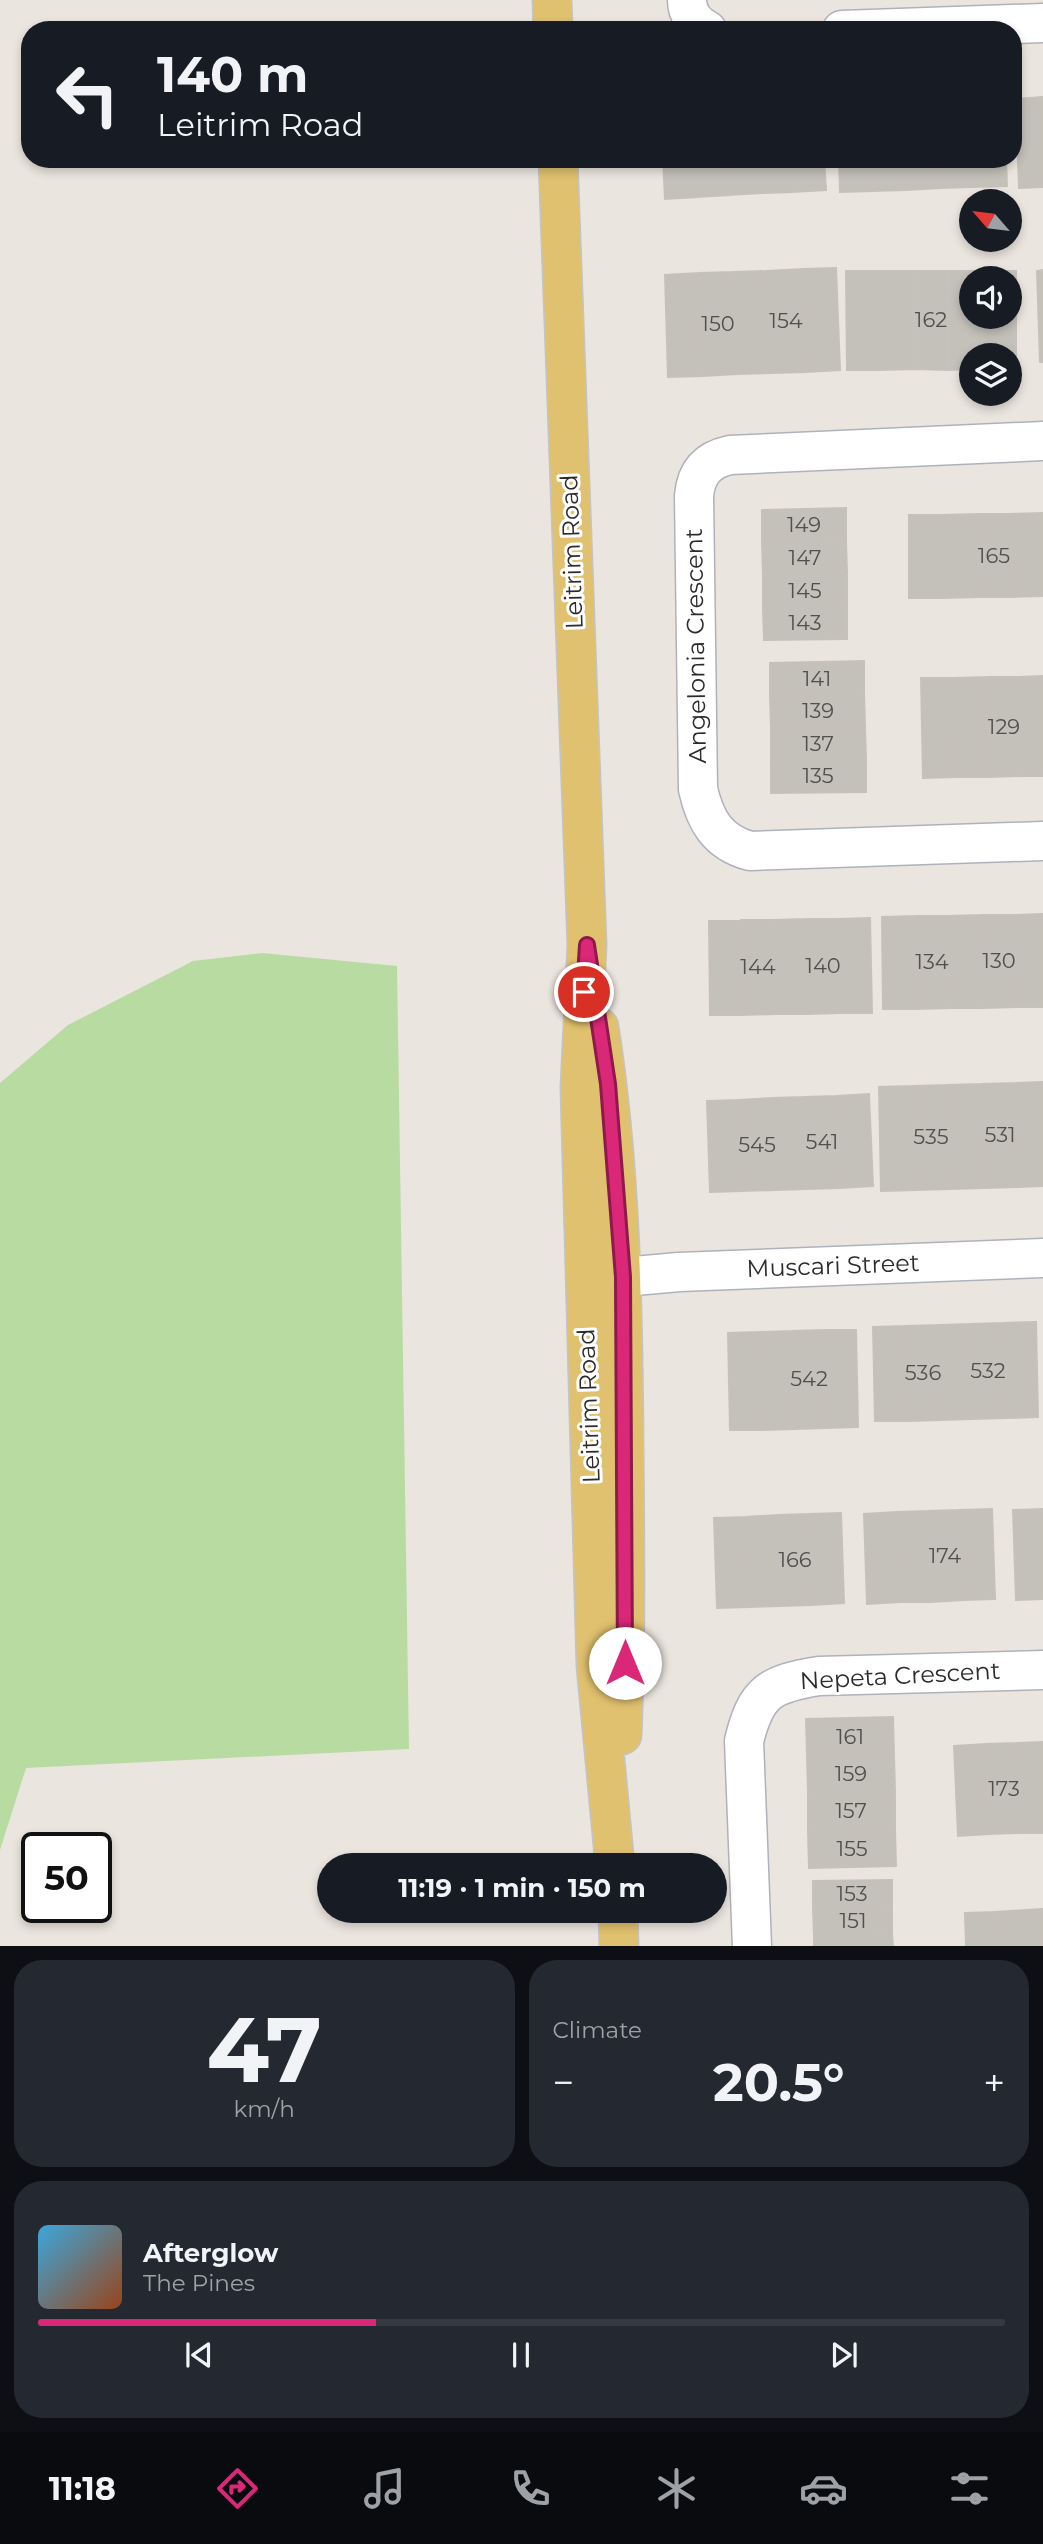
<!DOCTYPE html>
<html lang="en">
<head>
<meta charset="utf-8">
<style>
	:root { --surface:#171b24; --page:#242831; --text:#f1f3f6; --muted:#9ea1a6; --line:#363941; --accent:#db2777 }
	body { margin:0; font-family:Montserrat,sans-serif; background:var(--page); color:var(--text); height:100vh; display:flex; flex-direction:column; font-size:26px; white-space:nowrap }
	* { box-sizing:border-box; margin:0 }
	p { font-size:23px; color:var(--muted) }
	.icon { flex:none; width:38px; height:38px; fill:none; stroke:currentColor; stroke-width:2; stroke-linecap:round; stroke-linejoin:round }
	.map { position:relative; height:1946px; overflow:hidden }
	.side { display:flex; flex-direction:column; gap:14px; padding:14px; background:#0d0f14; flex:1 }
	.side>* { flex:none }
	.hud { position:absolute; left:21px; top:21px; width:1001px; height:147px; border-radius:28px; box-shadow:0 4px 10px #0003; background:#171b24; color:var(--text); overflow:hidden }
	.needle { width:46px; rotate:298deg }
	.tools { position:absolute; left:959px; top:189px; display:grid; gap:14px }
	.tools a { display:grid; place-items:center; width:63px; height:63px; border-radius:50%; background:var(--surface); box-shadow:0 4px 10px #0003; font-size:35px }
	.speed { position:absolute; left:21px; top:1832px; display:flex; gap:14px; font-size:35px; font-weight:700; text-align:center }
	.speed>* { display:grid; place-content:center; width:91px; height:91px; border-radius:50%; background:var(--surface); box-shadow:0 4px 10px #0003; line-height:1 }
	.speed .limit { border:4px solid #111; border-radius:10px; background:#fff; color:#111 }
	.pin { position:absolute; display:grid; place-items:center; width:60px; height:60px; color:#fff; margin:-30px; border:4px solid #fff; border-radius:50%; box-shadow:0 2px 7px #0007 }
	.me { position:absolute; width:77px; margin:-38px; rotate:0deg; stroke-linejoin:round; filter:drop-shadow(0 0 5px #0008) }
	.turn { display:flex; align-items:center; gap:24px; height:147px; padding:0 21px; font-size:32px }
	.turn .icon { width:91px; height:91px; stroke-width:2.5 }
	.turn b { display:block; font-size:49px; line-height:60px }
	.big { font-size:52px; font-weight:700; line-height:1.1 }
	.side .card { flex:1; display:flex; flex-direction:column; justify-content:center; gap:10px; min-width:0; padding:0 24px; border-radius:28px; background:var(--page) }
	.side .dial { align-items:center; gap:0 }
	.dial b { font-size:91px; line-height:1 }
	.song { display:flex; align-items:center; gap:21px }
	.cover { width:84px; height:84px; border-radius:10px; background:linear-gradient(135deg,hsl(200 70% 55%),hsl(20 70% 35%)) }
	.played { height:7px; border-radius:4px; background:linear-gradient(90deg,var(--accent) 35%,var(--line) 35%) }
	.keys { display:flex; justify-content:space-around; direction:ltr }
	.heat { display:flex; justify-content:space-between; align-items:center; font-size:38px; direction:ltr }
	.side .tiles { flex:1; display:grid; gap:14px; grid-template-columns:1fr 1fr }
	.card:last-child { grid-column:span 2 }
	.trip { position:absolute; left:317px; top:1853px; width:410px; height:70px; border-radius:35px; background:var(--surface); box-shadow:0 4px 10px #0003; font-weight:700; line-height:70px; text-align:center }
	.tabs { display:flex; height:112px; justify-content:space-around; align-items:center; background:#090b0e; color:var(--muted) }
	.tabs .icon { width:49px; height:49px }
	.tabs .active { color:var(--accent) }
	.tabs b { font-size:32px; color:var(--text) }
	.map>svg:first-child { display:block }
	.green { fill:#b8dba2 }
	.building { fill:#c4c0ba; stroke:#c6c1b9; stroke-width:2 }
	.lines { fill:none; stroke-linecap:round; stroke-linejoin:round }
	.minor-casing { stroke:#afb2ba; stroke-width:41 }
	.major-casing { stroke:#c4c4c4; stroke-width:41 }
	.minor { stroke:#fff; stroke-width:38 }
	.major { stroke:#e0c16f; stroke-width:38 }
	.route-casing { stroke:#8e194d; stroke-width:18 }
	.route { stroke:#db2777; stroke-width:12 }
	.labels { text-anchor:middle; stroke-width:6; stroke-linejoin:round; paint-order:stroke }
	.number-label { font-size:21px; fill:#51504f }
	.street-label { font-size:24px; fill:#2b2b2b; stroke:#fff }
</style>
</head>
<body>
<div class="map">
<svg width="1043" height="1946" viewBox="0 0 1043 1946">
	<rect width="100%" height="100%" fill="#ebe5df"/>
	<!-- green -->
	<path class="green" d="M262,953L397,966L409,1749L26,1768L0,1850V1083L68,1025L193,961Z"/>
	<!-- building -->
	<path class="building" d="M1043,97V187L1019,188L1016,99Z
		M663,159H695L697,197L665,199Z
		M695,159H727L729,195L697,197Z
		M727,159H759L761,193L729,195Z
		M759,159H791L793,192L761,193Z
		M791,159H824L826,190L793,192Z
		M839,159H872L873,191L840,192Z
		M872,159H906V190L873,191Z
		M906,159H939L940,188L906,190Z
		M939,159H972L973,187L940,188Z
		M972,159H1006L1007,186L973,187Z
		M836,268L840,370L806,372L802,269Z
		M802,269L806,372L771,373L767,271Z
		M1043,270V362H1040L1037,271Z
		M767,271L771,373L737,374L733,272Z
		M846,271H880V370H847Z
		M880,271H914V369L880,370Z
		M914,271H948V370L914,369Z
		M948,271H982V278H971V317H982V355H971V369L948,370Z
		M982,271H1016V369H1010V355H982V317H1010V278H982Z
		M733,272L737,374L703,376L699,273Z
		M699,273L703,376L668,377L665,275Z
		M846,508V541L762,542V510Z
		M1043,513V596L1012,597L1010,514Z
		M977,514H1010L1012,597H978Z
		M977,514L978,597L944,598L943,515Z
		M909,515H943L944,598H909Z
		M846,541L847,574L763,575L762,542Z
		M847,574V606L763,608V575Z
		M847,606V639L764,640L763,608Z
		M864,661V694L770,696V663Z
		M1043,676V776H1021L1020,677Z
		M987,677H1020L1021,776L988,777Z
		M987,677L988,777H956L954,678Z
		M921,678H954L956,777L923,778Z
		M864,694L865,727L771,728L770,696Z
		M865,727L866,760L771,761V728Z
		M866,760V792L771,793V761Z
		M1043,914V1007H1016L1015,915Z
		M981,915H1015L1016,1007L983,1008Z
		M981,915L983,1008H950L948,916Z
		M915,916H948L950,1008L916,1009Z
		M915,916L916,1009H883L882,917Z
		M870,918L872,1013H839L838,919Z
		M806,919L807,1014H775L774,920Z
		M806,919H838L839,1013L807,1014Z
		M741,920L742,1015H710L709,921Z
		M741,920H774L775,1014L742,1015Z
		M1043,1082V1186L1019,1187L1016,1083Z
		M1016,1083L1019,1187L984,1188L982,1084Z
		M982,1084L984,1188L950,1189L947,1085Z
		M947,1085L950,1189L916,1190L913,1086Z
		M913,1086L916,1190L881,1191L879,1087Z
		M869,1094L873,1186L840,1188L837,1096Z
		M837,1096L840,1188L807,1189L804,1097Z
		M804,1097L807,1189L775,1190L772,1098Z
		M772,1098L775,1190L742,1191L739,1100Z
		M739,1100L742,1191L710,1192L707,1101Z
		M1036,1322L1038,1417L1006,1418L1003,1323Z
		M1003,1323L1006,1418L973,1419L971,1324Z
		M971,1324L973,1419L940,1420L938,1325Z
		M938,1325L940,1420L908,1421L905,1326Z
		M905,1326L908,1421H875L873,1327Z
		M824,1330H856L858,1427L826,1428Z
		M824,1330L826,1428L794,1429L792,1331Z
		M792,1331L794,1429L762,1430L759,1332Z
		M759,1332L762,1430H730L728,1333Z
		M992,1509L995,1599L963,1600L959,1510Z
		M1043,1509V1599L1016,1600L1013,1510Z
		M959,1510L963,1600L931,1602L928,1511Z
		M928,1511L931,1602H899L896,1512Z
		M896,1512L899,1602L867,1604L864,1514Z
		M841,1513L844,1603L812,1605L809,1514Z
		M809,1514L812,1605L781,1606L778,1515Z
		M778,1515L781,1606L749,1607L746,1517Z
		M746,1517L749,1607L717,1608L714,1518Z
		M893,1717L894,1755L807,1756L806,1719Z
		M1043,1742V1833H1021L1018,1743Z
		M1018,1743L1021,1833L989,1834L986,1744Z
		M986,1744L989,1834L958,1836L954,1746Z
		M894,1755L895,1792L808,1793L807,1756Z
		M895,1792V1829L808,1831V1793Z
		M895,1829L896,1866L809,1868L808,1831Z
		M892,1880V1907L813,1909V1881Z
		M892,1907V1934L814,1935L813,1909Z
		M1043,1909V1946H1028L1026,1910Z
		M1026,1910L1028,1946H997L995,1912Z
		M995,1912L997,1946H966L965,1913Z
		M892,1934L893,1946H814V1935Z"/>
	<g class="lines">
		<defs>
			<path id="minor" d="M687,0C687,14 695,24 707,30
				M842,30L1043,23
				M1043,441L730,455C707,460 696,473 694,496L698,789C705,820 717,842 750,851L1043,841
				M623,1277L679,1272L1043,1258
				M752,1946L744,1741C756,1692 769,1684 819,1676L1043,1670"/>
			<path id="major" d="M552,0L553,30
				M558,159L587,945L580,1087L596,1665L615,1866
				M599,1027C621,1167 623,1308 624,1449C625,1544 626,1640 622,1735
				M618,1911L619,1946"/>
		</defs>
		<!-- minor casing -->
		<use href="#minor" class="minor-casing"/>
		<!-- major casing -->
		<use href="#major" class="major-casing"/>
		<!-- minor -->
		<use href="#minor" class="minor"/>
		<!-- major -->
		<use href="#major" class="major"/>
	</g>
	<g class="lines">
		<defs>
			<path id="route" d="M584,992L587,945L608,1084L623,1277L625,1663"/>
		</defs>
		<!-- route casing -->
		<use href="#route" class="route-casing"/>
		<!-- route -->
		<use href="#route" class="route"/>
	</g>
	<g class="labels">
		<!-- number labels -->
		<g class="number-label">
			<text x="931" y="327">162</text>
			<text x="786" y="328">154</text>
			<text x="718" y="331">150</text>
			<text x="804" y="532">149</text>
			<text x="994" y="563">165</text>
			<text x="805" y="565">147</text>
			<text x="805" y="598">145</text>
			<text x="805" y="630">143</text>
			<text x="817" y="686">141</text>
			<text x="818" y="718">139</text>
			<text x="1004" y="734">129</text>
			<text x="818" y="751">137</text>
			<text x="818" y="783">135</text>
			<text x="999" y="968">130</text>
			<text x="932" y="969">134</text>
			<text x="823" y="973">140</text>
			<text x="758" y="974">144</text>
			<text x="1000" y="1142">531</text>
			<text x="931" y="1144">535</text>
			<text x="822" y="1149">541</text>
			<text x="757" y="1152">545</text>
			<text x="988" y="1378">532</text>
			<text x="923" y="1380">536</text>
			<text x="809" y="1386">542</text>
			<text x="945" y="1563">174</text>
			<text x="795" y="1567">166</text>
			<text x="850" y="1744">161</text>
			<text x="851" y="1781">159</text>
			<text x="1004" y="1796">173</text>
			<text x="851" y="1818">157</text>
			<text x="852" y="1856">155</text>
			<text x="852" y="1901">153</text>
			<text x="853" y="1928">151</text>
		</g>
		<!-- street labels -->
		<g class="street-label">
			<text transform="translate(572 552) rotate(-92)" y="8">Leitrim Road</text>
			<text transform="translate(696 646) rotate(-91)" y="8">Angelonia Crescent</text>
			<text transform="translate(833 1266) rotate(-2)" y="8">Muscari Street</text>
			<text transform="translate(589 1406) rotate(-92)" y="8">Leitrim Road</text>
			<text transform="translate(900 1676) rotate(-3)" y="8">Nepeta Crescent</text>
		</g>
	</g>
</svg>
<div class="tools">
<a><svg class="needle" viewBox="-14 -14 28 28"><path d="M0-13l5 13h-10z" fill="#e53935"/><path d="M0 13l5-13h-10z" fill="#9ea1a6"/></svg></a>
<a><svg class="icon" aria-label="sound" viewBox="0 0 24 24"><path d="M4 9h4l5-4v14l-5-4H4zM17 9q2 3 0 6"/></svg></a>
<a><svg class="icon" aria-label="layers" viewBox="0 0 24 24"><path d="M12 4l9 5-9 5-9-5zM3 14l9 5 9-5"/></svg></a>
</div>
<div class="speed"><div class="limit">50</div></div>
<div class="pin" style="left:584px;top:992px;background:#d93025"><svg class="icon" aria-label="arrive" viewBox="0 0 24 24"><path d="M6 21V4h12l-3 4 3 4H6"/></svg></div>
<svg class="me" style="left:625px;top:1663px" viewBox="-20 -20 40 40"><circle r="19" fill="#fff"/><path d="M0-13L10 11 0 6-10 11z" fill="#db2777"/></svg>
<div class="trip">11:19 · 1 min · 150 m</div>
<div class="hud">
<div class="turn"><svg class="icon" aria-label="left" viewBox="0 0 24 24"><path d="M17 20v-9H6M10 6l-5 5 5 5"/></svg><div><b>140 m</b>Leitrim Road</div></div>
</div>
</div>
<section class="side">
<div class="tiles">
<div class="card dial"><b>47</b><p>km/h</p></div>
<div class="card"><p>Climate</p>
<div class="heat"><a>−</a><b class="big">20.5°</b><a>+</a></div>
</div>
<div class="card">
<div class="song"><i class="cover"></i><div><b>Afterglow</b><p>The Pines</p></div></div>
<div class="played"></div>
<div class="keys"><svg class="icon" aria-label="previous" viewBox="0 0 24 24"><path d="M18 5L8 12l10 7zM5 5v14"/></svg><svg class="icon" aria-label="pause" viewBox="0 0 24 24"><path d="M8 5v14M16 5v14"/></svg><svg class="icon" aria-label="next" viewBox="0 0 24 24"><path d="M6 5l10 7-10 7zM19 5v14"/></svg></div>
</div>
</div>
</section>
<nav class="tabs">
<b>11:18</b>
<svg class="icon active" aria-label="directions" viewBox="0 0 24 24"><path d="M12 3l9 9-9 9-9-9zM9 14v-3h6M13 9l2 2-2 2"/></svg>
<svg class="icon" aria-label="music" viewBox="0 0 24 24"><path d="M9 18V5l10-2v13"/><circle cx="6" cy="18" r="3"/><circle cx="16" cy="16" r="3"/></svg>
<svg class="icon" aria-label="phone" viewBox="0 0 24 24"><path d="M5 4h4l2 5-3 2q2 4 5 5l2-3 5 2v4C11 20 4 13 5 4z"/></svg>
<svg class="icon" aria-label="climate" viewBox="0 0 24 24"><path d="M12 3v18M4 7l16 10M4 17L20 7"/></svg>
<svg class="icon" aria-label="car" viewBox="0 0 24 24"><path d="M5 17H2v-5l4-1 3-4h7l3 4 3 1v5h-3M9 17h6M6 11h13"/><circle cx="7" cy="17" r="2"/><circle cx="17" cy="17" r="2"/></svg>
<svg class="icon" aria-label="filters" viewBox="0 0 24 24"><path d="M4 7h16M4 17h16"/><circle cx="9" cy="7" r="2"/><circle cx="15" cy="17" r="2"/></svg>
</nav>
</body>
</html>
